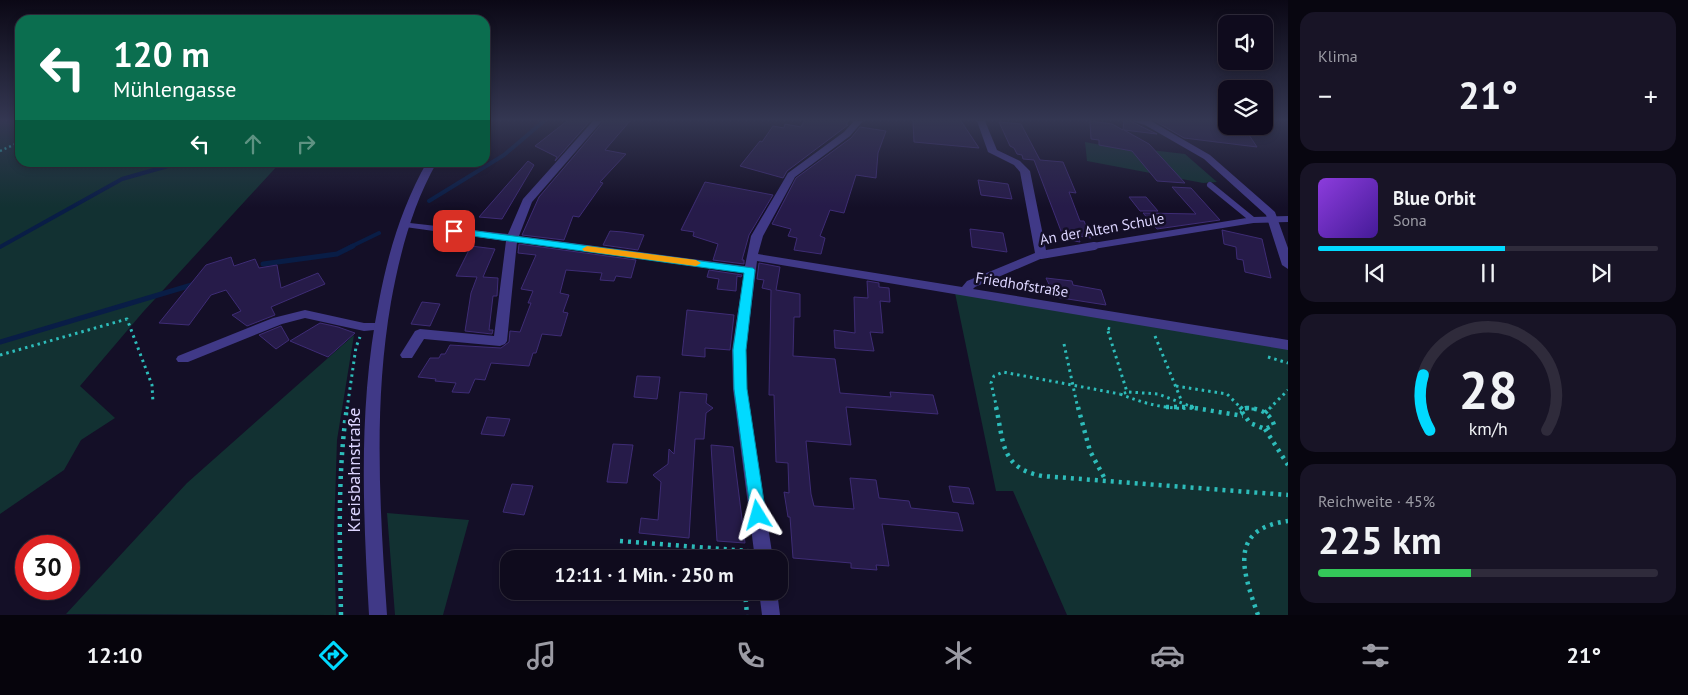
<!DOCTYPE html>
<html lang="de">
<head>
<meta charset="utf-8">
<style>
	:root { --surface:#0f0b1d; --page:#181426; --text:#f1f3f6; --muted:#9b9ba4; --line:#2f2b3b; --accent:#01daff }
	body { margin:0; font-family:"PT Sans",sans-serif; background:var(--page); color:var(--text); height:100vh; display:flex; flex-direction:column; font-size:19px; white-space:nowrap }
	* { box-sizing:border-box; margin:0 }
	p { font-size:16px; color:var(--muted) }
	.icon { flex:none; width:28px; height:28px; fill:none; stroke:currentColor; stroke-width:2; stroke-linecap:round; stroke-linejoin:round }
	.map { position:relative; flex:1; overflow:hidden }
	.side { display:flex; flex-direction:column; gap:12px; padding:12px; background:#080610; width:400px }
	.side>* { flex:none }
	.guide { position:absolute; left:15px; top:15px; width:475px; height:152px; border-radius:15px; box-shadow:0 2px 8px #0003,0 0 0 1px var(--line); background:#0b6e4f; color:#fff; overflow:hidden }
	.buttons { position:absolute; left:1218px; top:15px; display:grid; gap:10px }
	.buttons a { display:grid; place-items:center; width:55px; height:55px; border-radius:10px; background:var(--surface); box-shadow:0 2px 8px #0003,0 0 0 1px var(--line); font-size:25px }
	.speed { position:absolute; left:15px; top:535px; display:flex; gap:10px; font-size:25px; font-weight:700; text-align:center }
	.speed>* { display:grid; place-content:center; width:65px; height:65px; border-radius:50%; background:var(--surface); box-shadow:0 2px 8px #0003,0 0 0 1px var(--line); line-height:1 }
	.speed .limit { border:8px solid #d22; background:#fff; color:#111 }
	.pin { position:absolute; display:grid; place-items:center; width:42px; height:42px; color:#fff; margin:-21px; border-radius:10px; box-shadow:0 2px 8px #0006 }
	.me { position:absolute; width:55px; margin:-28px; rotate:352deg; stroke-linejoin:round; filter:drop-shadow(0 0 4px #0008) }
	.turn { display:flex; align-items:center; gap:18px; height:105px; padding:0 15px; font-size:22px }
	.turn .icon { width:65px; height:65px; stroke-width:2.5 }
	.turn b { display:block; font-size:35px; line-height:42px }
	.lanes { display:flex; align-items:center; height:48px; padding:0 15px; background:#0003; justify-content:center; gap:25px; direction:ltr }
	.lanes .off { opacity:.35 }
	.big { font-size:38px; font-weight:700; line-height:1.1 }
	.side .widget { flex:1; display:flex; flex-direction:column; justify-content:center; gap:8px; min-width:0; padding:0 18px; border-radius:15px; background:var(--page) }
	.side .dial { align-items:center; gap:0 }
	.dial svg { height:130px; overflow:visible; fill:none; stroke:var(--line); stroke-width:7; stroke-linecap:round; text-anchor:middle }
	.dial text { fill:var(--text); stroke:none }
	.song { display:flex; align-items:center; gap:15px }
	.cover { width:60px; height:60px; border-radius:8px; background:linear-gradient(135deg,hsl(270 70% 55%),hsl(260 70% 35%)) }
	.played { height:5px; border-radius:2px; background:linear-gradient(90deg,var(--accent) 55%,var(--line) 55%) }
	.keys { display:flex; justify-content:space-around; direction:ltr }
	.heat { display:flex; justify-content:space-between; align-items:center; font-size:28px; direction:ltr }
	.charge { height:8px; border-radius:4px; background:linear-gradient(90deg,#34c759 45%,var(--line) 0) }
	.trip { position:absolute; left:500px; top:550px; width:288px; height:50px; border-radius:15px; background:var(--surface); box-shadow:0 2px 8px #0003,0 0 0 1px var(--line); font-weight:700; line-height:50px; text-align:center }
	.menu { display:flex; height:80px; justify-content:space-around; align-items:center; background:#06040c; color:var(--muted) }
	.menu .icon { width:35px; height:35px }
	.menu .selected { color:var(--accent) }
	.menu b { font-size:22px; color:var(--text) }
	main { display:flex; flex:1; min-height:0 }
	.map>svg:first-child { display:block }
	.green { fill:#123132 }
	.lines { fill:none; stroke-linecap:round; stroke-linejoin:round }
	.stream-far1 { stroke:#091d46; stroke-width:4 }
	.stream { stroke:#091d46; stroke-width:5 }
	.building { fill:#261b49; stroke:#3e2c75 }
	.path-far2 { stroke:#2dbcba; stroke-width:2.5; stroke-dasharray:2 3; stroke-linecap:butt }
	.path-far1 { stroke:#2dbcba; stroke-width:3; stroke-dasharray:2.5 4; stroke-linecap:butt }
	.path { stroke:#2dbcba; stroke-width:4.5; stroke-dasharray:3 5; stroke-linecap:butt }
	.service-far1 { stroke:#403987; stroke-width:6 }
	.service { stroke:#403987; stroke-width:8 }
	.minor { fill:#403987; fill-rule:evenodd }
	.tertiary { fill:#403987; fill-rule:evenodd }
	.route { fill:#01daff; stroke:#018ea6 }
	.slow { fill:#f59e0b }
	.labels { text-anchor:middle; stroke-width:5; stroke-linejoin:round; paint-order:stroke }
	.street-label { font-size:15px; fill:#dcd5ff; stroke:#140f27 }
	.near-street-label { font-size:18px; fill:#dcd5ff; stroke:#140f27 }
</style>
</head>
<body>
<main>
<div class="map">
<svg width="1288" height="615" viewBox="0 0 1288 615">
	<rect width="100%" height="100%" fill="#140f27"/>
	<!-- green -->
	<path class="green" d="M0,121H20V162L280,163L143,312L80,386L115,418L81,440L64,470L0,514Z
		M1085,142L1128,150H1151L1185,154L1217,182L1203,183L1087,161Z
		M955,293L1288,347V615H1067L1013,491H996Z
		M354,335L337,440L334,533L336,615L66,614L187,483Z
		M387,513L469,520L443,615H395Z"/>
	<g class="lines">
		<!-- stream-far1 -->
		<path class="stream-far1" d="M429,201L504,155L544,121
			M0,247L122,179L182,162
			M350,247L379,233"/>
		<!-- stream -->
		<path class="stream" d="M263,264L337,254L353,246
			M0,342L195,284"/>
	</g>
	<!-- building -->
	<path class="building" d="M567,121H590L555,161L557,157L535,146Z
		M604,121H630L605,150L626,154L600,182L603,183L579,217L573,216L564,240L522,235L539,197Z
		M804,121H848L846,125H848L787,171L783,178L740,166L760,141L762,142L773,126L784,128L785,124L801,127Z
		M913,121H961L979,148L914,142Z
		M1090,121L1112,124L1123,130L1124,121H1130L1157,134L1124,130L1149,144L1185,183L1157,181L1132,151L1099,145V140L1091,139Z
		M1155,121H1226V126H1243L1257,147L1184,138Z
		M999,122L1021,124L1040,160L1063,162L1076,193L1069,192L1080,221H1084L1091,238L1078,236L1080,242L1064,239L1034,160L1023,159L1022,155L1017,154L1014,148L1010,146Z
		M860,127L886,131L878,153L876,178L856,175L844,213L830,210L820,236L825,238L821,254L794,250L797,238L788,236L791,229L772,224L796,178L851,138Z
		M528,161L534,165L502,219L479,217Z
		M978,180L1008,184L1012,199L981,195Z
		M705,182L773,195L749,235L742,260H744V264L713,260L718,244L693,236L694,232L681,230Z
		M1172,187L1191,188L1220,220L1157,229L1143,213L1196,214Z
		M1129,197H1146L1158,211H1140Z
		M970,229L1003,233L1007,252L972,247Z
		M1222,230L1262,239L1271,278L1245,272L1243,260L1237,259L1236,247L1224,244Z
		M610,231L623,232L644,235L638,250L603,245Z
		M519,244L636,260L631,278L616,276L614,281L600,280L602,273L566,270L560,293L569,295L563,312L568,313L561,336L542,334L536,353H533L529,366L491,363L485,380L475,379L469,393L452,392L456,383L435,381L436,379L418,377L430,358H439L441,354H445L450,345L501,348L509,342L510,331L520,332L531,303H528L533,291L521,289L536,255L518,253Z
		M471,246L495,249L483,277L498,278L497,296H493L489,330H493L492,334L465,331L471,293L477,277L456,276Z
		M231,257L234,266L255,259L259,268L277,265L281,288L318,273L325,284L271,307L275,315L247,326L232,315L241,311L226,290L211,295L189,325L159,323L206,265Z
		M759,263L780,267L776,290L800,294V317H794L793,356L835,359L840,393L891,397L890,392L933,395L938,414L846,407L851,445L806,441L811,494L814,506L854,509L850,478L876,480L879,498L909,501L911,508L958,513L963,531L882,524L889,566L876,565L877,570L851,568V563L793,558L790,517H788L784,492L789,493L788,463L776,462L774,395H769L771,290L762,288L764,280L757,279Z
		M709,270L742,275L741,277L737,276L736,291L717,289L719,279L707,277Z
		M1046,278L1072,281L1073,285L1101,290L1106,305L1055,297Z
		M867,281L879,283V287L889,288L890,302L880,301L883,333L870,332L874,351L835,348L834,330L855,333L854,297L868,298Z
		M422,302L440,304L430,326L411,324Z
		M687,310L734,315L730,350L705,348V357L682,355Z
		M320,323L338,327L355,333L328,357L290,341Z
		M281,326L289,340L276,349L259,335Z
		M637,376L660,377L657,399L634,397Z
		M680,392L707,394L706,403L713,408L706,413L704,439H695L689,538L639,533L641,518L658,520L661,482L653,475L668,464L669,449L674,454Z
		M487,417L510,419L504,436L481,434Z
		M613,444L633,445L627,483L607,482Z
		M711,445L733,447L745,543L717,541Z
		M512,484L533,486L524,515L503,512Z
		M949,486L969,488L974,504L953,502Z"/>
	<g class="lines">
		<!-- path-far2 -->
		<path class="path-far2" d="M0,151L20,142"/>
		<!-- path-far1 -->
		<path class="path-far1" d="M1110,329L1107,328L1127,392
			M1155,336L1182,402
			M1064,344L1078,409
			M0,355L127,319L152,385L153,403
			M1268,357L1288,363
			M1176,386L1227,394L1242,409
			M1129,392L1158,394L1195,408C1168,410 1145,404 1120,394Z
			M1195,408L1199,409
			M347,409L356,347L360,337
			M997,409L991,383L994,376L1003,372L1120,394
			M1245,409H1255
			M1269,409L1288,390"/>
		<!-- path -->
		<path class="path" d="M996,407C1004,442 1000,468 1042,476L1288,495
			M1078,407L1090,451L1106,481
			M1166,407H1194
			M1240,407L1243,410
			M1195,408L1243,416
			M1246,408C1258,408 1270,412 1274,425L1265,429L1250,423L1242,412Z
			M1265,413L1271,407
			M1265,429L1288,465
			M620,541L748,551
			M741,551L742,559
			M745,591L747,615
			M341,615C340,546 337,476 347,407
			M1258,615C1243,572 1227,529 1288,521"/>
		<!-- service-far1 -->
		<path class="service-far1" d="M1210,185L1253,220L1288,219
			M1087,247L1253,220"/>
		<!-- service -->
		<path class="service" d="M1041,255L1094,246"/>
		<!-- minor -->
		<path class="minor" d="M593,121H602L532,202L519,236L745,266L751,236L788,173L844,132L854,121H863L850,136L795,177L763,236L758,254L962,287L967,281L1035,253L1020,172L1014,165L988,152L977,121H985L997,150L1020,161L1030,171L1047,255L1045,257L975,287L973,289L1288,340V350L757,261L746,350L747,389L773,559H755L733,389L732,350L744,273L517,242L507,341L505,344L500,346L424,339L412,358H402L400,355L415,331L420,329L494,336L506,241L405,227L401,226L400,224L401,222L508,234L523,199Z
			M1132,121H1151L1210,155L1275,212L1288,248V269L1282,265L1266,215L1204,159L1145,125Z
			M305,310L364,323H385L386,326L385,329L364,331L305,318L282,324L188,362H178L176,359L178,356L273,318Z
			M759,591H777L780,615H762Z"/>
		<!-- tertiary -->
		<path class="tertiary" d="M427,162H437C412,206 400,253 391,302C373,406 380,510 387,615H369C363,510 358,406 379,301C388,253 402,206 427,162Z"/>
	</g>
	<!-- sky -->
	<linearGradient id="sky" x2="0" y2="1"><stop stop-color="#0b0815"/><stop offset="0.58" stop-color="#343752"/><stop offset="1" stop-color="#343752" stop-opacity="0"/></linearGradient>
	<rect width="1288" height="207" fill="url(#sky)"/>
	<!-- route -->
	<path class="route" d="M454,228L753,268L755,270L746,350L747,389L766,515L764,520L758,521L753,520L751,515L734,389L733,350L744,273L450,233V229Z"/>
	<!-- slow -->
	<path class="slow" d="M587,246L696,260L701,263L696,266L584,251L582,249Z"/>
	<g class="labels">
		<!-- street labels -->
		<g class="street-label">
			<text transform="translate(1102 229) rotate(-10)" y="5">An der Alten Schule</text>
			<text transform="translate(1022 285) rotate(9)" y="5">Friedhofstraße</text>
		</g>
		<!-- near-street labels -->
		<g class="near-street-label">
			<text transform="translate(354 470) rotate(-90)" y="6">Kreisbahnstraße</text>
		</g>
	</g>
</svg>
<div class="buttons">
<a><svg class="icon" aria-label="sound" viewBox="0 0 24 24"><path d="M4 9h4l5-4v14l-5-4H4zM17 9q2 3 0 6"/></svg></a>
<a><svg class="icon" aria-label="layers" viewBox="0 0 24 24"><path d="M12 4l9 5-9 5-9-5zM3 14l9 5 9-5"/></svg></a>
</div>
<div class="speed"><div class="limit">30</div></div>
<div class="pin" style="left:454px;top:231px;background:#d93025"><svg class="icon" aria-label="arrive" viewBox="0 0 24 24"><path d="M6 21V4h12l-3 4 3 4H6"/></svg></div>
<svg class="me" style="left:758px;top:515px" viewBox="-20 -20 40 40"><path d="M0-17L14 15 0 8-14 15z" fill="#01daff" stroke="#fff" stroke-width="4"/></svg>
<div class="trip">12:11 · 1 Min. · 250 m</div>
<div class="guide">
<div class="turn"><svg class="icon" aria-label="left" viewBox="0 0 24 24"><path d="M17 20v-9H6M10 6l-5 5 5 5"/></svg><div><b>120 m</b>Mühlengasse</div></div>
<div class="lanes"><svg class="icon" aria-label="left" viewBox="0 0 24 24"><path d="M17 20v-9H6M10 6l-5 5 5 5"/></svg><svg class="icon off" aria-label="ahead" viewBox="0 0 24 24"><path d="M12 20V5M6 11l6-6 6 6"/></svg><svg class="icon off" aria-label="right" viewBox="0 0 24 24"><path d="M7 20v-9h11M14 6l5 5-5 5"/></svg></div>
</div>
</div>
<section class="side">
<div class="widget"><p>Klima</p>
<div class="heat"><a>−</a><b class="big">21°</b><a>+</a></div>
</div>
<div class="widget">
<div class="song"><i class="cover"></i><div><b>Blue Orbit</b><p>Sona</p></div></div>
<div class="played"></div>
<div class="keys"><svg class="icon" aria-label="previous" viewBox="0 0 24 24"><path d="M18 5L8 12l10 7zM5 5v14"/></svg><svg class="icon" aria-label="pause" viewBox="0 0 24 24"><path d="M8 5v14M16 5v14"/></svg><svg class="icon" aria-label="next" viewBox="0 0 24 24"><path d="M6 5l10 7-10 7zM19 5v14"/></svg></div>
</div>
<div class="widget dial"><svg viewBox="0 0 100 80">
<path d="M14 69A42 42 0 1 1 86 69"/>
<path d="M14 69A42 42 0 0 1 10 35" stroke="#01daff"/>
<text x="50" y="56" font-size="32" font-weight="700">28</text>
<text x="50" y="72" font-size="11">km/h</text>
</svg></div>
<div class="widget"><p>Reichweite · 45%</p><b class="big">225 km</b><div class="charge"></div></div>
</section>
</main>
<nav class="menu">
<b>12:10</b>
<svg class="icon selected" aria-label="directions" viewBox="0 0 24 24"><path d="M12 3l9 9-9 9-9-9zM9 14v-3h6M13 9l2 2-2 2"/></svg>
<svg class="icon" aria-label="music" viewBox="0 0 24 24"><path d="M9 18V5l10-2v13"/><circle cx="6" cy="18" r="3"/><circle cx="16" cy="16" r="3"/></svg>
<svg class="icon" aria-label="phone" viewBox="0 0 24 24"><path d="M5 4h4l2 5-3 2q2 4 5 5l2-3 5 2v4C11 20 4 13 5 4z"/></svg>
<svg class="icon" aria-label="climate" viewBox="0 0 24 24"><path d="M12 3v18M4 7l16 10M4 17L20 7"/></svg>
<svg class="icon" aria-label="car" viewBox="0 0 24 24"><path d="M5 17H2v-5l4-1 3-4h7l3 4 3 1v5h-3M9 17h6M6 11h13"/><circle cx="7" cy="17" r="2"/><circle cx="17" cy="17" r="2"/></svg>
<svg class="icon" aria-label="filters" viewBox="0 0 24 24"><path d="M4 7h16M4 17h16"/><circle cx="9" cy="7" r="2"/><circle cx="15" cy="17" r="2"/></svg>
<b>21°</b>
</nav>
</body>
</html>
